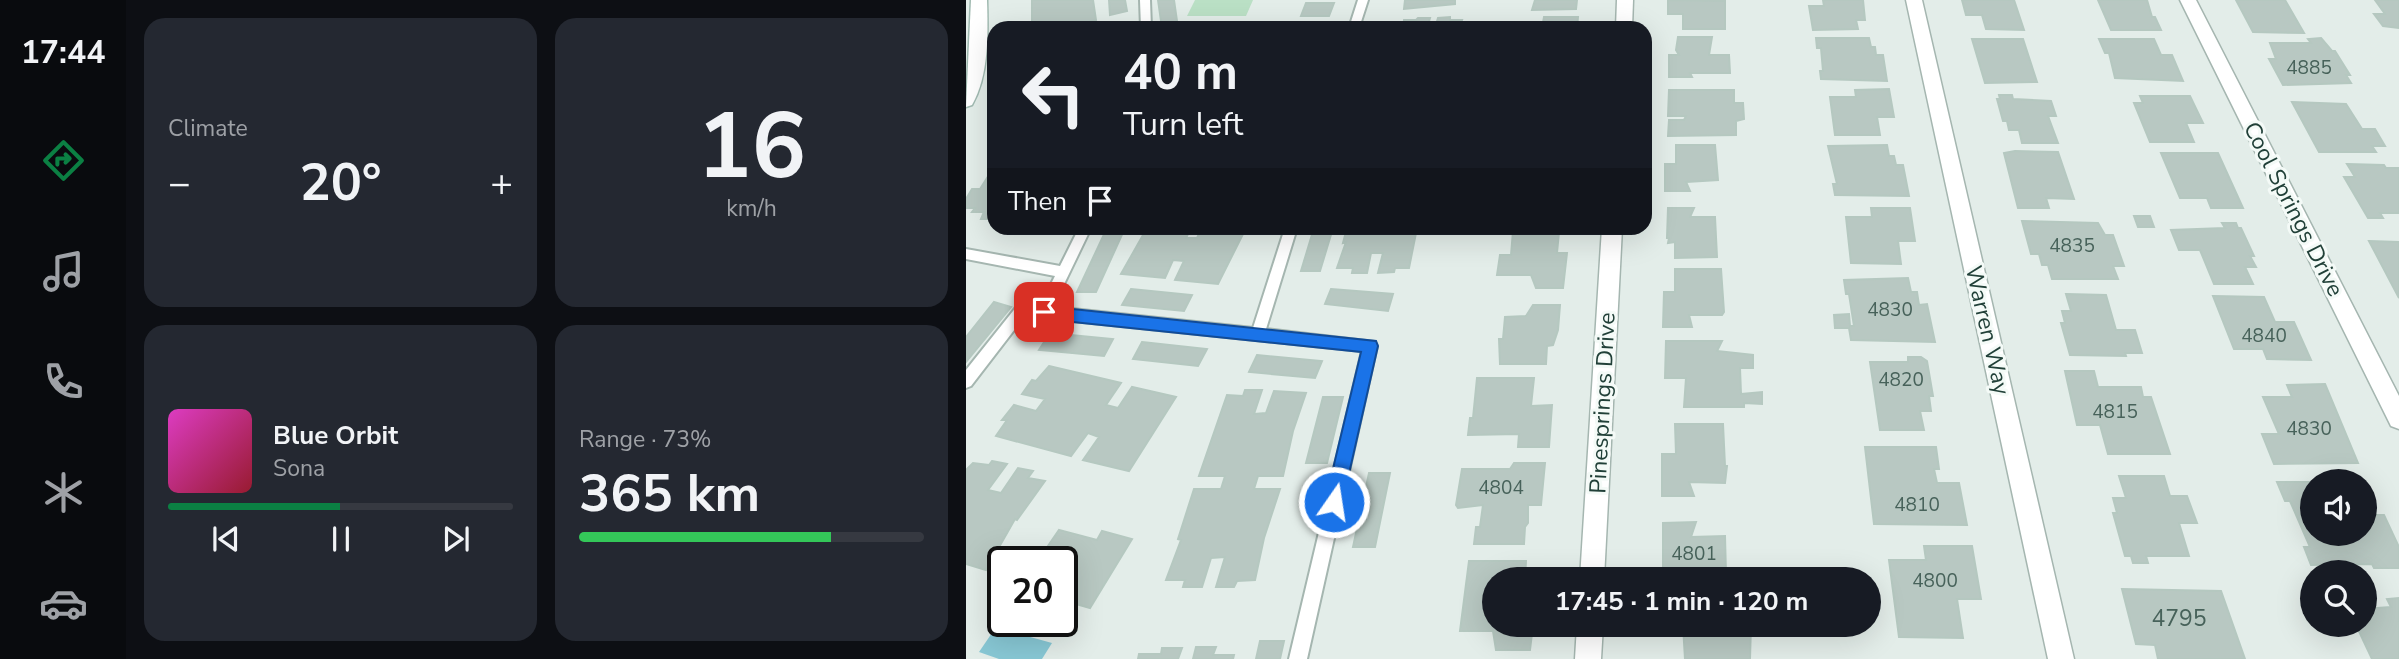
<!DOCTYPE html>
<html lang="en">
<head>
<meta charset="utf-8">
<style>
	:root { --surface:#171b24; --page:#242831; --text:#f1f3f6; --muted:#9ea1a6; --line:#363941; --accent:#0b8043 }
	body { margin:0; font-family:"Nunito Sans",sans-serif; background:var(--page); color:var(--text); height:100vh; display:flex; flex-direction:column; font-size:26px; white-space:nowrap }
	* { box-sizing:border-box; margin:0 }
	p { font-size:23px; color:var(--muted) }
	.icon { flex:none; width:38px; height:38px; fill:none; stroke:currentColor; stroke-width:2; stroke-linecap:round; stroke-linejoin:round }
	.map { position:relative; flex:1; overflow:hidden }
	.panel { display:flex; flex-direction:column; gap:18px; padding:18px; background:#0d0f14; width:840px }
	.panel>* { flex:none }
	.banner { position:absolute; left:21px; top:21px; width:665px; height:214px; border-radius:21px; box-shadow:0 7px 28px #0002; background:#171b24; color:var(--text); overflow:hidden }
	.tools { position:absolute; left:1334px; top:469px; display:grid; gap:14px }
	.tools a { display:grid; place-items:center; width:77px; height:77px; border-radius:50%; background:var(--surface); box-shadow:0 7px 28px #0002; font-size:35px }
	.speed { position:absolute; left:21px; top:546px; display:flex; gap:14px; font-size:35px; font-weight:700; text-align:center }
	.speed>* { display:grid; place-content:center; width:91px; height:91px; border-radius:50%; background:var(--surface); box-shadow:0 7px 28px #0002; line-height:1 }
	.speed .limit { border:4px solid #111; border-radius:10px; background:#fff; color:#111 }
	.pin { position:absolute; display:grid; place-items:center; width:60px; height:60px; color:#fff; margin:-30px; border-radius:14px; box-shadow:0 4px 10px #0006 }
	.me { position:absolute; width:77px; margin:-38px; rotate:13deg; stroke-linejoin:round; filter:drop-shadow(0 0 5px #0008) }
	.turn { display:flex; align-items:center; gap:24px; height:147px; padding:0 21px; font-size:32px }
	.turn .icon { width:91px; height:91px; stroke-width:2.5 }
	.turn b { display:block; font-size:49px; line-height:60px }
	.then { display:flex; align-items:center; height:66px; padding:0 21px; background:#0003; gap:14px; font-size:26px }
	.big { font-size:52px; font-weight:700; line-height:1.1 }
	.panel .widget { flex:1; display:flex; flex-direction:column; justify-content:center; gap:10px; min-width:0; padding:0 24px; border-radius:21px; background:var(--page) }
	.panel .dial { align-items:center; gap:0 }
	.dial b { font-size:91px; line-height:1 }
	.song { display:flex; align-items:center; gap:21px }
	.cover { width:84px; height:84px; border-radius:10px; background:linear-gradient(135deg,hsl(310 70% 55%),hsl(350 70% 35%)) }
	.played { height:7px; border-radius:4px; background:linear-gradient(90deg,var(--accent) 50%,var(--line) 50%) }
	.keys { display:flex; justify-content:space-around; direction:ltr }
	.heat { display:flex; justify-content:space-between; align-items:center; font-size:38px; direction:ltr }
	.charge { height:10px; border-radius:5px; background:linear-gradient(90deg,#34c759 73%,var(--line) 0) }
	.panel .tiles { flex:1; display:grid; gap:18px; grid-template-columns:repeat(2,1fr) }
	.trip { position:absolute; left:516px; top:567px; width:399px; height:70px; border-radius:35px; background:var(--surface); box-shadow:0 7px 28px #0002; font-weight:700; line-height:70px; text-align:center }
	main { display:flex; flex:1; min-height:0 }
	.menu { display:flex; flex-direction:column; width:126px; justify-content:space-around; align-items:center; background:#090b0e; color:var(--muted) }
	.menu .icon { width:49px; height:49px }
	.menu .current { color:var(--accent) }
	.menu b { font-size:32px; color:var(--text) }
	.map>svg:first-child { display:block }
	.green { fill:#bae0c5 }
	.water { fill:#88c8d5 }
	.building { fill:#b8c8c2; stroke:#b5c8c0; stroke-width:2 }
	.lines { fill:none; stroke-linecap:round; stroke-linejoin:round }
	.lane-casing { stroke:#a5b6b0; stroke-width:4 }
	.street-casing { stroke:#a5b6b0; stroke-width:3 }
	.secondary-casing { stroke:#a0bab1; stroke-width:3 }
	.lane { fill:#fff; fill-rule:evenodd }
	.street { fill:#fff; fill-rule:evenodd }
	.secondary { fill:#fff; fill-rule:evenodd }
	.route { fill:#1a73e8; stroke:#114b97; stroke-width:2 }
	.labels { text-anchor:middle; stroke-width:6; stroke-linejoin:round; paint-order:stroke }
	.number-label { font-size:19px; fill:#47625a }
	.street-label { font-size:23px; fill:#214038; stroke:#f4faf7 }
	.near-number-label { font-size:23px; fill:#47625a }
</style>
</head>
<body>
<main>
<nav class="menu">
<b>17:44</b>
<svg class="icon current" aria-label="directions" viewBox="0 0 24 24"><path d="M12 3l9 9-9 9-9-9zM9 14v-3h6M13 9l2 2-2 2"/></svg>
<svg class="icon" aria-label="music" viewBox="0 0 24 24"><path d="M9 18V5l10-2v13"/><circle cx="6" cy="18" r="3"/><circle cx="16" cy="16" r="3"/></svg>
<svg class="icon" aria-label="phone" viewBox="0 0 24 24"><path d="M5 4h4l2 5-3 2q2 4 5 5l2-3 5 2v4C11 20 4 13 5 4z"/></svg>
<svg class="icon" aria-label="climate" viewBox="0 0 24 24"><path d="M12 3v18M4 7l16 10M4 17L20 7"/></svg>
<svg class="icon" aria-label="car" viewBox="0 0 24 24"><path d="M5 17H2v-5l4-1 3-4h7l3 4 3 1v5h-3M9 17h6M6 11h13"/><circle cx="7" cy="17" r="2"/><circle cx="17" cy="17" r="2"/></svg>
</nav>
<section class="panel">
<div class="tiles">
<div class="widget"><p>Climate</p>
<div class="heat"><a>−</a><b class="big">20°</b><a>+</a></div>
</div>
<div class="widget dial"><b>16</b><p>km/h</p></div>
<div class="widget">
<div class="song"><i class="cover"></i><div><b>Blue Orbit</b><p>Sona</p></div></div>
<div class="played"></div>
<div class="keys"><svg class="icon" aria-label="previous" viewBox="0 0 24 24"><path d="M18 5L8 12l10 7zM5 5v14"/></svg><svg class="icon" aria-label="pause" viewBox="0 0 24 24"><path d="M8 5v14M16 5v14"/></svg><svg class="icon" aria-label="next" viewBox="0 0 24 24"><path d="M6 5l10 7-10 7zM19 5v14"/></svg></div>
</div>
<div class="widget"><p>Range · 73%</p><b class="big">365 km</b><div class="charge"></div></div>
</div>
</section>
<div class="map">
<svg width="1433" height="659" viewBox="0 0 1433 659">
	<rect width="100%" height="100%" fill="#e3ede9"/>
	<!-- green -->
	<path class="green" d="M229,0H287L280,16H221Z"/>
	<!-- water -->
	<path class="water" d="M44,621L56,625L57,635L86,643L76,659H33L13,652L28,630Z"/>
	<!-- building -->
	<path class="building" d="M66,0H127L130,20L111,25V28H66Z
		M143,0H159L161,11L144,15Z
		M192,0H208L212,28H196Z
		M439,0H489V4L438,9Z
		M569,0H611L610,9L566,10Z
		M702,0L759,1V29H717V14H702Z
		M857,0H897L899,20H890L892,29L847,30L843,6H858Z
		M996,0H1048L1058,30L1020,29L1016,15H1000Z
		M1132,0H1181L1186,17H1189L1195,30H1145Z
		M1270,0H1319L1338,33L1287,32Z
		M1409,0H1433V28L1417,26L1408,14H1419Z
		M340,3H368L363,16H335Z
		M484,17V20H496L493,28H469L472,18Z
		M578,17H612L611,28H576Z
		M452,18H464L461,28H437L438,20H450Z
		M232,22L262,23L259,27H278L280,22H292L289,28H229Z
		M360,22L358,28H331L333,23Z
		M712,37H746L743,55H763L764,73H724L726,77H703V55H713L710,50Z
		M850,38H903L905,47H909L910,55H917L921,81L855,79L854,71H857L855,48H851Z
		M1355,38L1366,51H1369L1384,75H1380L1385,83L1317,85L1303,59H1310L1304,43H1345L1342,39Z
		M1006,39H1057L1071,82L1019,83Z
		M1133,39H1188L1195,55H1206L1217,81L1149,78L1143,53H1139Z
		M923,89L928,117H911L914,135H869L864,97H890L889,90Z
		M703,90H768V103H777L778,119L770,121V135L702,136L703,120H718L720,116H702Z
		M1033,95H1046L1047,99L1085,101L1090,116H1082L1092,143H1056L1053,130H1043L1041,121H1037L1031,99H1034Z
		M1174,96H1224L1237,123H1220L1228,142H1184L1168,103H1177Z
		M1326,102L1380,104L1396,129H1409L1419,146H1406L1410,152H1353Z
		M710,145H749L752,180L720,182L724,191H699V164H710Z
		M921,145L923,156H928L930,165H937L943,196L869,195L867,184H871L862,146Z
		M1049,151L1092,152L1108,199L1080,198L1083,208H1052L1038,153Z
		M1195,153H1252L1277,208H1245L1241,198H1214Z
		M1381,164L1418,165L1420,168H1433V213H1414L1417,218H1402L1378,177H1389Z
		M28,167V219H15L18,212H6L9,208H0V199L6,189H14Z
		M702,208H728L724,217H749L751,257L709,258V242L702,243L703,238H701Z
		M905,208H944L949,241H932L935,264L885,263L880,217H906Z
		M1168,216H1184L1188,227H1172Z
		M1056,221L1132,223L1139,235H1147L1158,266H1147L1152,279H1086L1082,265H1076L1073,254H1065Z
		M1256,223H1270L1272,228H1275L1288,256H1284L1290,267H1279L1287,284H1248L1234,250H1213L1205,230L1259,228Z
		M141,228H159L130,292H111Z
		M181,228H225L220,238H231L236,228H280L252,284L209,280L218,261L207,260L199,278L155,274Z
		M348,228H367L354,271H335Z
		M381,228H451L443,268H429L428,272L412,273L417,253H405L401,273H386L387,268H371L380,242L377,243Z
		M547,231L593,232L591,253H601L597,288H570L565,275H531L534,255H545Z
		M1403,241L1433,242V298Z
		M709,269H755L758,312L756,315H723L726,327H697L698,292H709Z
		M942,278L945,292H951L953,305L961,304L969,342L885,340L883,328H869L868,315L883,314L884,326H888L883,294H880L878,280Z
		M165,289L226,295L218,311L156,305Z
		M365,289L427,294L422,311L359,304Z
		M1100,294L1140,295L1150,330H1169L1176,353H1159L1160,356L1104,355L1095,323H1099L1096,311H1105Z
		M1247,296L1298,297L1309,322H1328L1345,360L1301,359L1297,349H1268Z
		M28,302L45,307L0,362V337Z
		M567,305H594L592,330L587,345L581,346L580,364H534L533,339H537L539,317L560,316Z
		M84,333L147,339L138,356L73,350Z
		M700,341H756L751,351L787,355V368H774L775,394L796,392V404L778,403V407H718L720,378H699Z
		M176,342L241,349L232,366L167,359Z
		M291,355L356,361L349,378L283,372Z
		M942,357H955L961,361L967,396H963L965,411H954L958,430H914L904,362H942Z
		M83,366L155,383L140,405L152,408L166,387L210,397L163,471L117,460L133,437L122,433L105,456L30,436L41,420H36L48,405L70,411L79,399L56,394L66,380L70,381Z
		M1099,371H1128L1132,387H1175L1177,397H1185L1204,454H1142L1134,425H1111Z
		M511,378H568L565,406L586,405L583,447H552L553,434L502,435L504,418H507Z
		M1359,384L1392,463L1308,464L1296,434H1313L1297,397H1326L1321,385Z
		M279,390H296L288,414L300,413L308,391L340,393L327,431L317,476H292L288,489H314L298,538L289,580L271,581L268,587H250L259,557L245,558L236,587H217L219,580H200L215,540L212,539L228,489H255L259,476H233L261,395L277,396Z
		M357,397H377L361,463H340Z
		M709,424H757L759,466H761L759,483L723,482L728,496H696V454H710Z
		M899,447H970L973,469H968L971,483H993L1001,525L908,524Z
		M26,461L41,464L22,490L35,493L52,468L67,471L62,478L79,481L51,520L49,519L20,570L0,564V470L7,463L23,465Z
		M548,463H579L575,505H562V523L559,527L558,544H508L510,527H514L517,505L492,508L490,505L496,469H544Z
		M403,473H424L409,547H387Z
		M1153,476H1198L1204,496H1221L1231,523H1213L1223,556H1180L1182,563H1167L1165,556H1159L1147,513H1151L1147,498H1160Z
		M1311,482H1346V534H1398V507L1402,515H1418L1433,547V568H1408L1406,564L1345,565L1338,547H1344L1324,501H1319Z
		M730,522L725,537L759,536L760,574H764V579L700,578V569L697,570V523Z
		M93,530L131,540L136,531L166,539L124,608L96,600V595L109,574L96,571V562H71Z
		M958,546H1006L1015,599H991L997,638L933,637L923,560H960Z
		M503,561H560L559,579H528V625H567L564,650H530L527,631H494Z
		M1156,589L1255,591L1279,659H1192L1189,645L1170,644Z
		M1433,598V659H1406L1390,625H1398V609L1425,607L1421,599Z
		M717,625H785L784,659H719Z
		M294,641H318L314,659H290Z
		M230,647H250L247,655H268L267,659H227Z
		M196,648H216L212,659H172L173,654H195Z"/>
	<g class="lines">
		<defs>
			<path id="lane" d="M174,0H184L185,28H175Z
				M392,0H402L393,28H383Z
				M113,228H125L87,307L287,328L319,228H331L300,329L409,342L411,346L341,659H323L396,351L59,316L5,386L0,388V370L51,306L56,304L74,306L89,276L0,259V249L94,266Z"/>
			<path id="street" d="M651,0H667L666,28H650Z
				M940,0H956L1108,659H1082Z
				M1214,0H1230L1433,396V429L1425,426Z
				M636,228H656L638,579H614Z
				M611,625H637L635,659H609Z"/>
			<path id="secondary" d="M5,0H21C22,34 23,75 6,105L0,107Z"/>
		</defs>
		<!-- lane casing -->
		<use href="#lane" class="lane-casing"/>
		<!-- street casing -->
		<use href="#street" class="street-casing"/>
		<!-- secondary casing -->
		<use href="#secondary" class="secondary-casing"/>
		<!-- lane -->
		<use href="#lane" class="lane"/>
		<!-- street -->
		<use href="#street" class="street"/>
		<!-- secondary -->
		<use href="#secondary" class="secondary"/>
	</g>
	<!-- route -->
	<path class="route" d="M78,306L410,341L412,346L375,509L368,511L362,509L359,502L395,352L78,319L72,317L70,312L72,308Z"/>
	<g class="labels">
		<!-- number labels -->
		<g class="number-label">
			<text x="1343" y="74">4885</text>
			<text x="1106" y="252">4835</text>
			<text x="924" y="316">4830</text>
			<text x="1298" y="342">4840</text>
			<text x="935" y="386">4820</text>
			<text x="1149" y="418">4815</text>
			<text x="1343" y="435">4830</text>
			<text x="535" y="494">4804</text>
			<text x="951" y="511">4810</text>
			<text x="728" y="560">4801</text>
			<text x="969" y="587">4800</text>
		</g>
		<!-- street labels -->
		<g class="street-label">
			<text transform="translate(1328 209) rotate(63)" y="8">Cool Springs Drive</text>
			<text transform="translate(1022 330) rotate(77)" y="8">Warren Way</text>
			<text transform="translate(636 403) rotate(-87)" y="8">Pinesprings Drive</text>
		</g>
		<!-- near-number labels -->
		<g class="near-number-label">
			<text x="1213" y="626">4795</text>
		</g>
	</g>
</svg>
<div class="tools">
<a><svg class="icon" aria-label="sound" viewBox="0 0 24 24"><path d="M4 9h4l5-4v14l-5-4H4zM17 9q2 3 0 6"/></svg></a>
<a><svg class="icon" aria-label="search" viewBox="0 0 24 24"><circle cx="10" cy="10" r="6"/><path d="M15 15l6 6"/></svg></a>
</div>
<div class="speed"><div class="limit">20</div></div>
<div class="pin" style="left:78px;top:312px;background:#d93025"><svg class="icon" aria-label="arrive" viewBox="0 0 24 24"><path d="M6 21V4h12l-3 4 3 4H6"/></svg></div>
<svg class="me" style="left:368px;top:502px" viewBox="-20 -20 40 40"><circle r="17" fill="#1a73e8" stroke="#fff" stroke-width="3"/><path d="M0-11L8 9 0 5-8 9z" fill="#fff"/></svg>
<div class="trip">17:45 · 1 min · 120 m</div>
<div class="banner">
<div class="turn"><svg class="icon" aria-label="left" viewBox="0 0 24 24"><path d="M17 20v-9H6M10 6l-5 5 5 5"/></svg><div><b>40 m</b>Turn left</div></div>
<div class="then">Then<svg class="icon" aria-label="arrive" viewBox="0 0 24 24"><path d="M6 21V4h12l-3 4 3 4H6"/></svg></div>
</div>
</div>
</main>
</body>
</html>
